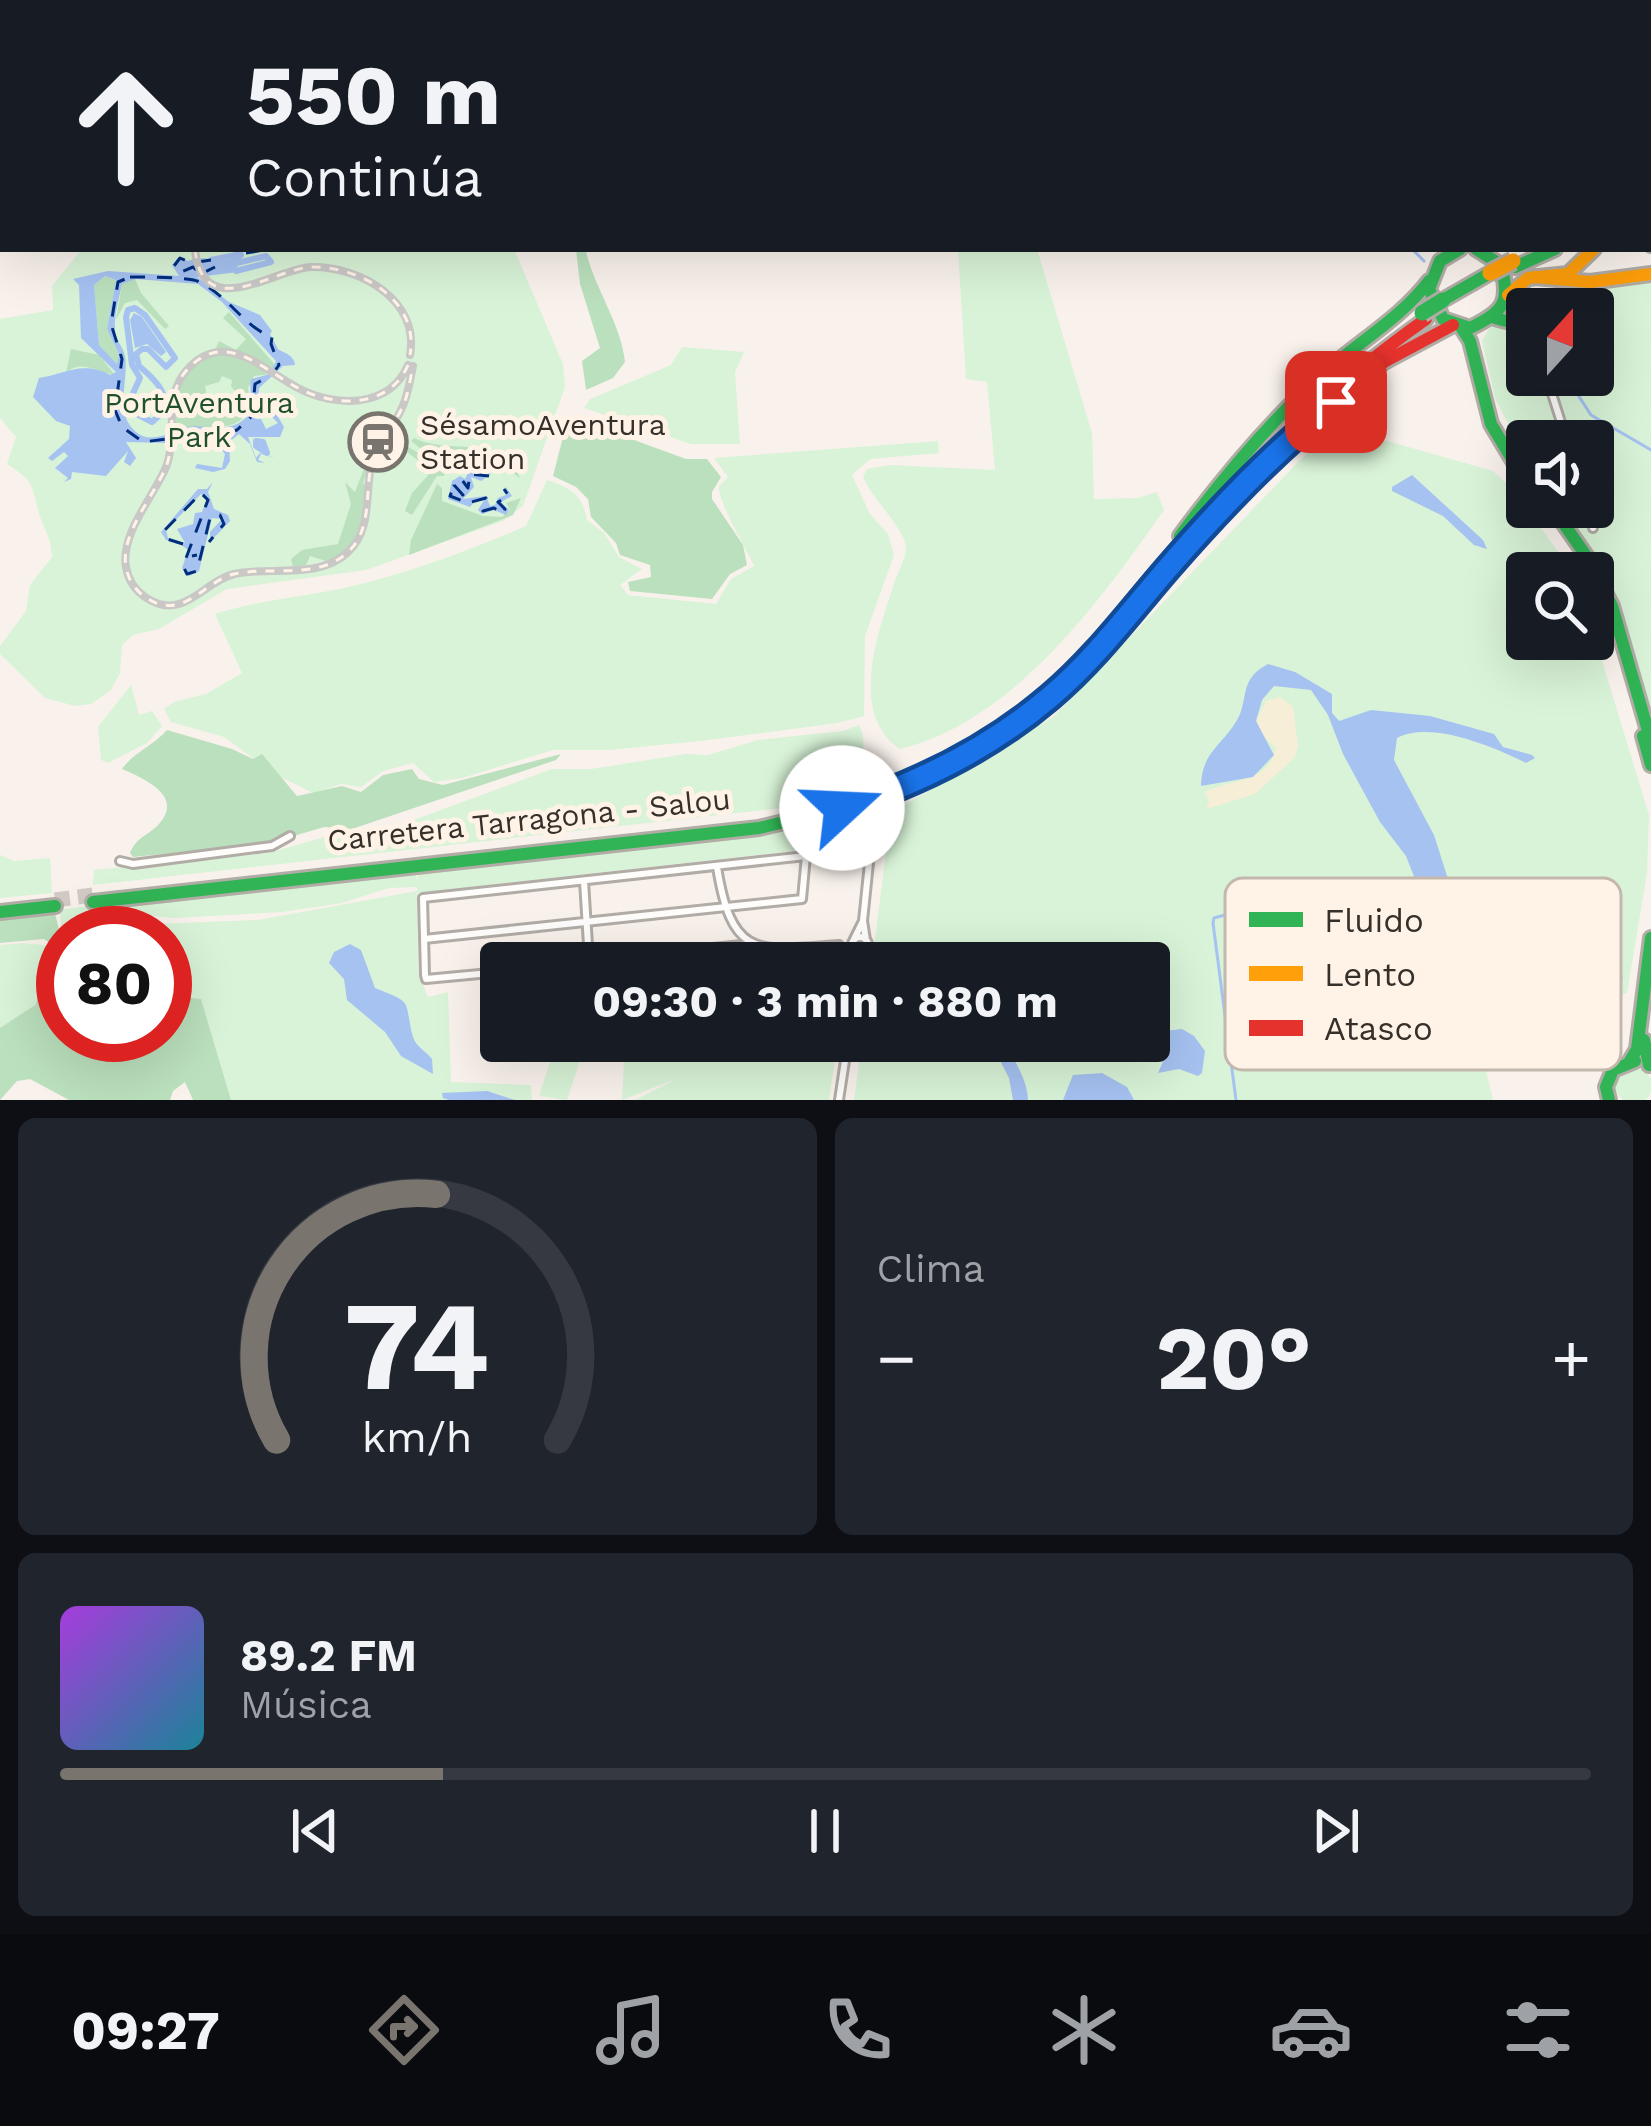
<!DOCTYPE html>
<html lang="es">
<head>
<meta charset="utf-8">
<style>
	:root { --surface:#171b24; --page:#20242c; --text:#f1f3f6; --muted:#9ea1a6; --line:#363941; --accent:#7a746f }
	body { margin:0; font-family:"Work Sans",sans-serif; background:var(--page); color:var(--text); height:100vh; display:flex; flex-direction:column; font-size:45px; white-space:nowrap }
	* { box-sizing:border-box; margin:0 }
	p { font-size:39px; color:var(--muted) }
	.icon { flex:none; width:66px; height:66px; fill:none; stroke:currentColor; stroke-width:2; stroke-linecap:round; stroke-linejoin:round }
	.map { position:relative; height:1100px; overflow:hidden }
	.side { display:flex; flex-direction:column; gap:18px; padding:18px; background:#0d0f14; flex:1 }
	.side>* { flex:none }
	.banner { position:absolute; left:0px; top:0px; width:1653px; height:252px; box-shadow:0 12px 48px #0002; background:#171b24; color:var(--text); overflow:hidden }
	.needle { width:78px; rotate:21deg }
	.buttons { position:absolute; left:1506px; top:288px; display:grid; gap:24px }
	.buttons a { display:grid; place-items:center; width:108px; height:108px; border-radius:12px; background:var(--surface); box-shadow:0 12px 48px #0002; font-size:60px }
	.speed { position:absolute; left:36px; top:906px; display:flex; gap:24px; font-size:60px; font-weight:700; text-align:center }
	.speed>* { display:grid; place-content:center; width:156px; height:156px; border-radius:50%; background:var(--surface); box-shadow:0 12px 48px #0002; line-height:1 }
	.speed .limit { border:18px solid #d22; background:#fff; color:#111 }
	.pin { position:absolute; display:grid; place-items:center; width:102px; height:102px; color:#fff; margin:-51px; border-radius:24px; box-shadow:0 6px 18px #0006 }
	.me { position:absolute; width:132px; margin:-66px; rotate:70deg; stroke-linejoin:round; filter:drop-shadow(0 0 9px #0008) }
	.turn { display:flex; align-items:center; gap:42px; height:252px; padding:0 48px; font-size:54px }
	.turn .icon { width:156px; height:156px; stroke-width:2.5 }
	.turn b { display:block; font-size:84px; line-height:102px }
	.big { font-size:90px; font-weight:700; line-height:1.1 }
	.side .widget { flex:1; display:flex; flex-direction:column; justify-content:center; gap:18px; min-width:0; padding:0 42px; border-radius:18px; background:var(--page) }
	.side .dial { align-items:center; gap:0 }
	.dial svg { height:312px; overflow:visible; fill:none; stroke:var(--line); stroke-width:7; stroke-linecap:round; text-anchor:middle }
	.dial text { fill:var(--text); stroke:none }
	.song { display:flex; align-items:center; gap:36px }
	.cover { width:144px; height:144px; border-radius:18px; background:linear-gradient(135deg,hsl(280 70% 55%),hsl(190 70% 35%)) }
	.played { height:12px; border-radius:6px; background:linear-gradient(90deg,var(--accent) 25%,var(--line) 25%) }
	.keys { display:flex; justify-content:space-around; direction:ltr }
	.heat { display:flex; justify-content:space-between; align-items:center; font-size:66px; direction:ltr }
	.side .tiles { flex:1; display:grid; gap:18px; grid-template-columns:1fr 1fr }
	.widget:last-child { grid-column:span 2 }
	.trip { position:absolute; left:480px; top:942px; width:690px; height:120px; border-radius:12px; background:var(--surface); box-shadow:0 12px 48px #0002; font-weight:700; line-height:120px; text-align:center }
	.dock { display:flex; height:192px; justify-content:space-around; align-items:center; background:#090b0e; color:var(--muted) }
	.dock .icon { width:84px; height:84px }
	.dock .on { color:var(--accent) }
	.dock b { font-size:54px; color:var(--text) }
	.map>svg:first-child { display:block }
	.industrial { fill:#f3e4dc }
	.green { fill:#d8f3d7; fill-rule:evenodd }
	.forest { fill:#bbe0bd; fill-rule:evenodd }
	.sand { fill:#f7eed7 }
	.water { fill:#a6c2f1; fill-rule:evenodd }
	.lines { fill:none; stroke-linecap:round; stroke-linejoin:round }
	.stream { stroke:#a6c2f1; stroke-width:3 }
	.canal { stroke:#a6c2f1; stroke-width:6 }
	.ferry { stroke:#002f7e; stroke-width:3; stroke-dasharray:15 12; stroke-linecap:butt }
	.highway-tunnel { stroke:#d2cbc5; stroke-width:15; stroke-dasharray:15 8; stroke-linecap:butt }
	.street-casing { stroke:#b2aca6; stroke-width:12 }
	.fast-casing { stroke:#b2aca6; stroke-width:18 }
	.slow-casing { stroke:#b2aca6; stroke-width:18 }
	.jam-casing { stroke:#b2aca6; stroke-width:18 }
	.street { stroke:#fefdfc; stroke-width:6 }
	.fast { stroke:#30b455; stroke-width:12 }
	.slow { stroke:#ff9f0a; stroke-width:12 }
	.jam { stroke:#e5322d; stroke-width:12 }
	.rail-casing { stroke:#c9c8c6; stroke-width:8 }
	.rail { stroke:#fff2e6; stroke-width:3; stroke-dasharray:9; stroke-linecap:butt }
	.fast-bridge-casing { stroke:#b2aca6; stroke-width:21; stroke-linecap:butt }
	.slow-bridge-casing { stroke:#b2aca6; stroke-width:21; stroke-linecap:butt }
	.fast-bridge { stroke:#30b455; stroke-width:15 }
	.slow-bridge { stroke:#ff9f0a; stroke-width:15 }
	.route-casing { stroke:#114b97; stroke-width:30 }
	.route { stroke:#1a73e8; stroke-width:21 }
	.labels { text-anchor:middle; stroke-width:10; stroke-linejoin:round; paint-order:stroke }
	.park-label { font-size:30px; fill:#1f522b; stroke:#fff2e6 }
	.poi-label { font-size:30px; fill:#36302b; stroke:#fff2e6; text-anchor:start }
	.street-label { font-size:30px; fill:#36302b; stroke:#fff2e6 }
	.key { fill:#fff2e6; stroke:#c3b8ae; stroke-width:3 }
	.key-label { font-size:33px; fill:#36302b }
</style>
</head>
<body>
<div class="map">
<svg width="1651" height="1100" viewBox="0 0 1651 1100">
	<rect width="100%" height="100%" fill="#f9f2ec"/>
	<!-- industrial -->
	<path class="industrial" d="M1530,0H1651V193L1650,3Z"/>
	<!-- green -->
	<path class="green" d="M561,0H875L557,3Z
		M82,249H514L563,364L565,387L523,506L503,521L366,570L227,589L159,629L133,635L122,645L120,673L111,690L91,704L75,706L45,698L0,654V646L26,611L30,585L52,557C51,535 43,529 38,510C31,482 33,481 7,464L16,437L0,418V319L53,310L52,286Z
		M958,249H1037L1092,433L1094,499L1138,498L1157,492L1164,510C1101,600 1013,722 900,749C848,714 878,632 894,584C897,573 906,559 906,548C905,528 873,501 863,477L867,469L891,465L995,470L987,382L966,379Z
		M1651,274V725L1621,610L1601,569L1560,507H1593V441H1527V460L1495,398L1482,341L1490,327L1501,325L1520,296L1644,281ZM1527,309H1593V375H1527Z
		M682,347L744,352L735,372L740,444H691L584,408L590,399L671,365Z
		M1345,429L1493,471L1515,491L1573,573H1527V639H1593V631L1649,815L1647,873L1627,993L1481,1049L1493,1100H854L862,1041H1149V963H1025L1017,952L999,963H872L891,813L1053,717L1301,459L1332,431Z
		M938,441L939,453L870,459L852,475L870,514L888,534L894,555L865,636L864,716L838,723L700,741L609,750H553L462,778L434,782L413,763L383,771L361,787L341,784L313,793L275,774L224,737L171,722L164,709L174,702L206,694L242,673L215,614C265,598 318,596 369,582C422,568 475,548 526,526L547,480C571,488 582,494 587,520L604,533L619,557L642,569L620,585L628,595L716,604L731,579L754,566C746,548 717,500 719,486L728,477L714,458Z
		M131,685L139,715L152,711L162,726L147,743L108,763L101,760L98,727Z
		M859,725C872,749 854,771 842,792L791,807L93,885L94,870L269,853L324,837L362,839L552,769H591L686,754L708,755L758,740L843,731Z
		M818,826L820,848L417,893L418,972L428,997L448,992L451,1082L531,1085L532,1100H231L201,999L165,995V933H73L61,927L60,910L88,906L102,929L122,918L154,924L258,920L417,891V887L389,888L342,903L282,912L175,918L123,914L102,922L94,907L414,871L417,880L418,873Z
		M0,855L14,861L50,858L52,893L0,898Z
		M23,943L53,946L62,959L50,971L35,1005L0,1028V945Z
		M746,951C775,964 833,942 849,963H731L730,952Z
		M625,1041H800L775,1050L829,1041L837,1047L829,1100H635L676,1079L622,1100Z
		M556,1044L584,1048L567,1100L539,1096Z
		M1616 1086a18 18 0 1 1 36 0a18 18 0 1 1-36 0Z"/>
	<!-- forest -->
	<path class="forest" d="M576,249L586,251C595,290 621,323 625,362L613,378L586,390L582,361L600,348L580,284Z
		M105,276L116,280L107,329L119,354L117,364L99,345L94,285Z
		M135,279L141,293L169,326L165,329L137,300L125,303L116,320L122,284Z
		M229,312L276,366L270,374L254,376L248,388L251,408C233,439 200,420 174,435L180,385L188,371L213,355L219,341L236,350L246,339L223,318ZM222,376L232,380L231,386L240,398L234,404L218,405L207,396L205,386L219,382Z
		M71,349L99,355L115,375C98,373 81,358 66,373Z
		M574,418L686,459H707L721,477L712,492V499L743,545L747,565L730,574L712,599L630,591L628,582L651,577L650,565L620,555L616,543L591,517L588,499L576,487L553,476L564,433Z
		M414,438C449,456 502,432 520,478L485,453H457L450,459L421,449L411,441Z
		M406,446L446,468L444,476H437L412,515L405,511L412,493L432,471L403,449Z
		M371,450L374,452L363,483L366,487C363,518 359,548 329,562L310,556L306,565L293,567L291,559L302,550L338,544L351,504L345,482L355,492Z
		M437,484L442,488V501L483,516L502,517L510,510L506,503L521,498L513,515L409,555L411,540Z
		M167,730L232,749L253,759L262,754L297,796L342,786L361,792L383,775L412,769L419,779L443,785L561,754L556,760L352,829L324,827L267,844L133,857L130,853C136,837 148,836 159,824C184,796 145,779 122,769C134,752 153,746 167,730Z
		M55,913L59,930L73,929L75,933H63V952L44,939L0,943V918Z
		M62,958L63,1035H165V995L201,999L231,1100H193L185,1082L173,1091L170,1100H69L30,1079L17,1081L0,1100V1028L35,1005L50,971Z"/>
	<!-- sand -->
	<path class="sand" d="M1280,697L1293,707L1298,745L1295,757L1255,794L1206,809L1209,802L1205,792C1231,779 1269,783 1276,748L1260,733L1257,719L1266,701Z"/>
	<!-- water -->
	<path class="water" d="M179,257L188,261L196,258L237,260L238,272L197,277L229,302L260,315L272,331L270,334L278,349C283,353 294,354 295,365L283,366L259,388L258,407L262,410L255,419H261L266,429L278,423L269,414L274,410L284,427L280,437H248L256,458L260,453L276,458L261,454L258,460L265,463L257,462L250,444L239,434L229,442L230,461L225,469L213,472L195,468L197,464L222,468L225,454L212,437L190,431L169,443L126,442L136,458L130,466L124,462L128,451L106,476L72,472L71,479L64,482L68,478L55,468L68,456L64,452L52,461L48,458L69,439L70,426L56,421L33,397L39,378C65,374 82,360 110,375L116,372L81,338L79,285L73,279L108,271L179,276L172,265ZM105,276L116,280L107,329L119,354L117,364L99,345L94,285ZM136,279L198,284L222,302L276,361L270,374L251,379C248,390 256,405 248,415C235,432 213,427 196,426C176,426 152,450 133,429C115,411 129,378 125,356C123,346 115,340 115,329C114,314 119,299 122,284Z
		M134,313L142,317L166,352L161,356L147,344L135,348L130,320Z
		M469,471L491,474L481,481L471,477L474,487L463,499L486,496L490,506L495,505L498,498L506,495L503,491L506,487L512,496L501,502L509,510L506,515L494,510L482,514L478,510L484,500L475,501L470,507L448,499L452,481L460,476L465,479Z
		M1412,475L1483,540L1487,549L1474,545L1443,516L1392,491V487Z
		M213,482L208,492L214,509L228,515L230,521L210,542V532L222,519L212,518L199,571L189,576L182,568L188,550L176,541L166,540L161,532L198,489H207ZM201,494L207,498L202,512L195,513L193,524L177,529L185,543L168,538L166,530Z
		M1268,664L1295,672L1332,694V713L1339,721L1371,710L1430,716L1494,734L1503,747L1532,755L1535,758L1526,763C1494,747 1431,720 1397,738L1394,760L1434,835L1469,945L1484,954L1528,940L1520,956L1528,968L1519,985L1486,987L1416,1033L1417,988L1444,971L1442,950L1422,914L1417,884L1406,856L1380,822L1343,754L1328,715L1311,690L1274,686L1262,700L1256,721L1274,755L1253,777L1201,786C1202,752 1221,747 1237,720C1249,701 1238,679 1268,664Z
		M350,944L361,950L375,988C416,1004 403,1000 413,1037C416,1047 426,1051 432,1059L433,1074L401,1056L385,1032L347,1000L344,979L329,963L334,952Z
		M1599,965L1619,966L1623,978L1615,995C1591,999 1574,1018 1547,1013L1530,989L1539,979L1559,977L1577,980Z
		M1182,1029L1194,1036L1205,1051L1202,1073L1198,1076L1179,1069L1158,1073L1165,1057L1159,1037L1165,1031Z
		M990,1041H1005C1014,1062 1027,1077 1028,1100H1013L1009,1078Z
		M1102,1073L1127,1087L1134,1100H1063L1073,1075Z
		M487,1091L515,1100H449L443,1098L442,1093Z"/>
	<g class="lines">
		<!-- stream -->
		<path class="stream" d="M1223,0L1225,3
			M1412,249L1424,261
			M1517,306L1527,312
			M1565,375L1591,415L1651,450
			M1225,915L1214,918L1213,923L1236,1100"/>
		<!-- canal -->
		<path class="canal" d="M203,249H211
			M211,260L236,255
			M233,264L266,256L271,262L236,271L233,268L232,262L241,255L239,249
			M135,308L145,315L175,358L166,367L148,349H142L136,354L139,366C157,381 179,402 152,422L135,413L129,402L140,378L132,365L126,317L128,310Z
			M256,441L263,442L267,453L256,446Z"/>
		<!-- ferry -->
		<path class="ferry" d="M246,253L271,249
			M211,260L191,263L180,258L174,266L181,272L193,267L201,274L215,267
			M130,277C143,277 188,277 197,281C225,292 245,328 272,337L271,344L279,365L272,375L255,384L252,416L237,430L220,435L192,429L174,438L143,442L122,427L115,410L122,359L111,324L118,282Z
			M489,476L470,474L468,488L462,480H457L454,485L463,495L452,491L450,496L468,503L486,498L483,511L494,508L503,514L505,509L498,502L509,496L504,489
			M183,544L167,539L164,531L201,493L208,500L183,566L187,574L197,571L210,518L220,515L224,524L209,542
			M192,556L197,555"/>
		<!-- highway-tunnel -->
		<path class="highway-tunnel" d="M55,900L93,895"/>
		<defs>
			<path id="street" d="M1368,0L1370,3
				M12,3L14,0
				M1343,3L1345,0
				M0,21L3,16
				M1650,248H1651
				M1514,323L1527,339
				M1546,375L1567,441
				M1587,507L1593,528
				M120,861L133,864L272,846L290,836
				M717,867C732,960 758,951 839,945
				M584,881L589,961
				M863,921L870,853
				M852 945a8 8 0 1 1 16 0a8 8 0 1 1-16 0Z
				M424,939L802,899L806,856L423,898L425,975L426,979L501,972
				M854,939L863,921L866,940
				M568,963L751,944
				M496,1011H501
				M839,1100L848,1041"/>
			<path id="fast" d="M1460,249L1440,261L1429,289L1443,319L1470,328C1504,311 1511,303 1501,265L1476,249
				M1515,267L1555,249
				M1443,300L1490,273
				M1495,318L1514,323
				M1461,327L1470,341L1491,424L1527,484
				M1552,507L1587,557L1612,606L1651,741
				M1180,536C1223,478 1269,422 1323,374C1357,343 1402,317 1429,281
				M1643,736L1651,765
				M835,814L860,821L871,845
				M871,851L878,812L894,795
				M93,902L759,828C944,785 1044,724 1161,575
				M0,912L55,906
				M1644,1040L1649,1065
				M1630,1061L1637,1049L1651,938
				M1609,1100L1606,1087L1613,1070L1635,1061"/>
			<path id="slow" d="M1650,202L1651,201
				M1650,217H1651
				M1535,277L1590,282L1651,274
				M1508,295L1528,278L1568,274L1594,249"/>
			<path id="jam" d="M1244,0L1246,3
				M1253,0L1255,3
				M1277,453L1384,362L1453,325
				M1161,575C1238,476 1324,391 1426,319"/>
		</defs>
		<!-- street casing -->
		<use href="#street" class="street-casing"/>
		<!-- fast casing -->
		<use href="#fast" class="fast-casing"/>
		<!-- slow casing -->
		<use href="#slow" class="slow-casing"/>
		<!-- jam casing -->
		<use href="#jam" class="jam-casing"/>
		<!-- street -->
		<use href="#street" class="street"/>
		<!-- fast -->
		<use href="#fast" class="fast"/>
		<!-- slow -->
		<use href="#slow" class="slow"/>
		<!-- jam -->
		<use href="#jam" class="jam"/>
		<defs>
			<path id="rail" d="M195,249C202,324 274,269 311,267C361,266 420,301 410,355
				M408,365C390,408 336,408 298,388C263,370 224,327 186,371C163,397 178,436 166,467C154,496 120,534 126,567C128,579 135,590 145,597C183,623 202,582 234,574C270,566 319,580 348,552C372,530 365,495 371,466C376,445 392,429 401,410C408,397 410,380 413,366"/>
		</defs>
		<!-- rail casing -->
		<use href="#rail" class="rail-casing"/>
		<!-- rail -->
		<use href="#rail" class="rail"/>
		<defs>
			<path id="fast-bridge" d="M1422,313L1443,300"/>
			<path id="slow-bridge" d="M1490,273L1513,261"/>
		</defs>
		<!-- fast-bridge casing -->
		<use href="#fast-bridge" class="fast-bridge-casing"/>
		<!-- slow-bridge casing -->
		<use href="#slow-bridge" class="slow-bridge-casing"/>
		<!-- fast-bridge -->
		<use href="#fast-bridge" class="fast-bridge"/>
		<!-- slow-bridge -->
		<use href="#slow-bridge" class="slow-bridge"/>
	</g>
	<g class="lines">
		<defs>
			<path id="route" d="M842,808C917,784 990,748 1050,697C1095,659 1129,613 1167,569C1219,509 1273,452 1336,402"/>
		</defs>
		<!-- route casing -->
		<use href="#route" class="route-casing"/>
		<!-- route -->
		<use href="#route" class="route"/>
	</g>
	<!-- icons -->
	<defs>
		<symbol id="station-ring" viewBox="-11 -11 22 22"><circle r="9.5" fill="#fff2e6" stroke="#7a746f" stroke-width="1.5"/><path d="M-3-6H3Q5-6 5-4V2Q5 4 3 4L4.5 6H3L1.5 4h-3L-3 6H-4.5L-3 4Q-5 4-5 2V-4Q-5-6-3-6ZM-3.5-4v3h7v-3ZM-3.5 1v1.5H-2V1ZM2 1v1.5H3.5V1Z" fill="#7a746f"/></symbol>
	</defs>
	<g fill-rule="evenodd">
		<use href="#station-ring" x="345" y="409" width="66" height="66"/>
	</g>
	<g class="labels">
		<!-- park labels -->
		<g class="park-label">
			<text x="199" y="413">PortAventura<tspan x="199" dy="34">Park</tspan></text>
		</g>
		<!-- poi labels -->
		<g class="poi-label">
			<text x="420" y="435">SésamoAventura<tspan x="420" dy="34">Station</tspan></text>
		</g>
		<!-- street labels -->
		<g class="street-label">
			<text transform="translate(529 820) rotate(-6)" y="10">Carretera Tarragona - Salou</text>
		</g>
	</g>
	<!-- legend -->
	<rect x="1225" y="878" width="396" height="192" rx="18" class="key"/>
	<rect x="1249" y="912" width="54" height="15" fill="#30b455"/>
	<rect x="1249" y="966" width="54" height="15" fill="#ff9f0a"/>
	<rect x="1249" y="1020" width="54" height="16" fill="#e5322d"/>
	<g class="key-label">
		<text x="1324" y="932">Fluido</text>
		<text x="1324" y="986">Lento</text>
		<text x="1324" y="1040">Atasco</text>
	</g>
</svg>
<div class="buttons">
<a><svg class="needle" viewBox="-14 -14 28 28"><path d="M0-13l5 13h-10z" fill="#e53935"/><path d="M0 13l5-13h-10z" fill="#9ea1a6"/></svg></a>
<a><svg class="icon" aria-label="sound" viewBox="0 0 24 24"><path d="M4 9h4l5-4v14l-5-4H4zM17 9q2 3 0 6"/></svg></a>
<a><svg class="icon" aria-label="search" viewBox="0 0 24 24"><circle cx="10" cy="10" r="6"/><path d="M15 15l6 6"/></svg></a>
</div>
<div class="speed"><div class="limit">80</div></div>
<div class="pin" style="left:1336px;top:402px;background:#d93025"><svg class="icon" aria-label="arrive" viewBox="0 0 24 24"><path d="M6 21V4h12l-3 4 3 4H6"/></svg></div>
<svg class="me" style="left:842px;top:808px" viewBox="-20 -20 40 40"><circle r="19" fill="#fff"/><path d="M0-13L10 11 0 6-10 11z" fill="#1a73e8"/></svg>
<div class="trip">09:30 · 3 min · 880 m</div>
<div class="banner">
<div class="turn"><svg class="icon" aria-label="ahead" viewBox="0 0 24 24"><path d="M12 20V5M6 11l6-6 6 6"/></svg><div><b>550 m</b>Continúa</div></div>
</div>
</div>
<section class="side">
<div class="tiles">
<div class="widget dial"><svg viewBox="0 0 100 80">
<path d="M14 69A42 42 0 1 1 86 69"/>
<path d="M14 69A42 42 0 0 1 55 6" stroke="#7a746f"/>
<text x="50" y="56" font-size="32" font-weight="700">74</text>
<text x="50" y="72" font-size="11">km/h</text>
</svg></div>
<div class="widget"><p>Clima</p>
<div class="heat"><a>−</a><b class="big">20°</b><a>+</a></div>
</div>
<div class="widget">
<div class="song"><i class="cover"></i><div><b>89.2 FM</b><p>Música</p></div></div>
<div class="played"></div>
<div class="keys"><svg class="icon" aria-label="previous" viewBox="0 0 24 24"><path d="M18 5L8 12l10 7zM5 5v14"/></svg><svg class="icon" aria-label="pause" viewBox="0 0 24 24"><path d="M8 5v14M16 5v14"/></svg><svg class="icon" aria-label="next" viewBox="0 0 24 24"><path d="M6 5l10 7-10 7zM19 5v14"/></svg></div>
</div>
</div>
</section>
<nav class="dock">
<b>09:27</b>
<svg class="icon on" aria-label="directions" viewBox="0 0 24 24"><path d="M12 3l9 9-9 9-9-9zM9 14v-3h6M13 9l2 2-2 2"/></svg>
<svg class="icon" aria-label="music" viewBox="0 0 24 24"><path d="M9 18V5l10-2v13"/><circle cx="6" cy="18" r="3"/><circle cx="16" cy="16" r="3"/></svg>
<svg class="icon" aria-label="phone" viewBox="0 0 24 24"><path d="M5 4h4l2 5-3 2q2 4 5 5l2-3 5 2v4C11 20 4 13 5 4z"/></svg>
<svg class="icon" aria-label="climate" viewBox="0 0 24 24"><path d="M12 3v18M4 7l16 10M4 17L20 7"/></svg>
<svg class="icon" aria-label="car" viewBox="0 0 24 24"><path d="M5 17H2v-5l4-1 3-4h7l3 4 3 1v5h-3M9 17h6M6 11h13"/><circle cx="7" cy="17" r="2"/><circle cx="17" cy="17" r="2"/></svg>
<svg class="icon" aria-label="filters" viewBox="0 0 24 24"><path d="M4 7h16M4 17h16"/><circle cx="9" cy="7" r="2"/><circle cx="15" cy="17" r="2"/></svg>
</nav>
</body>
</html>
